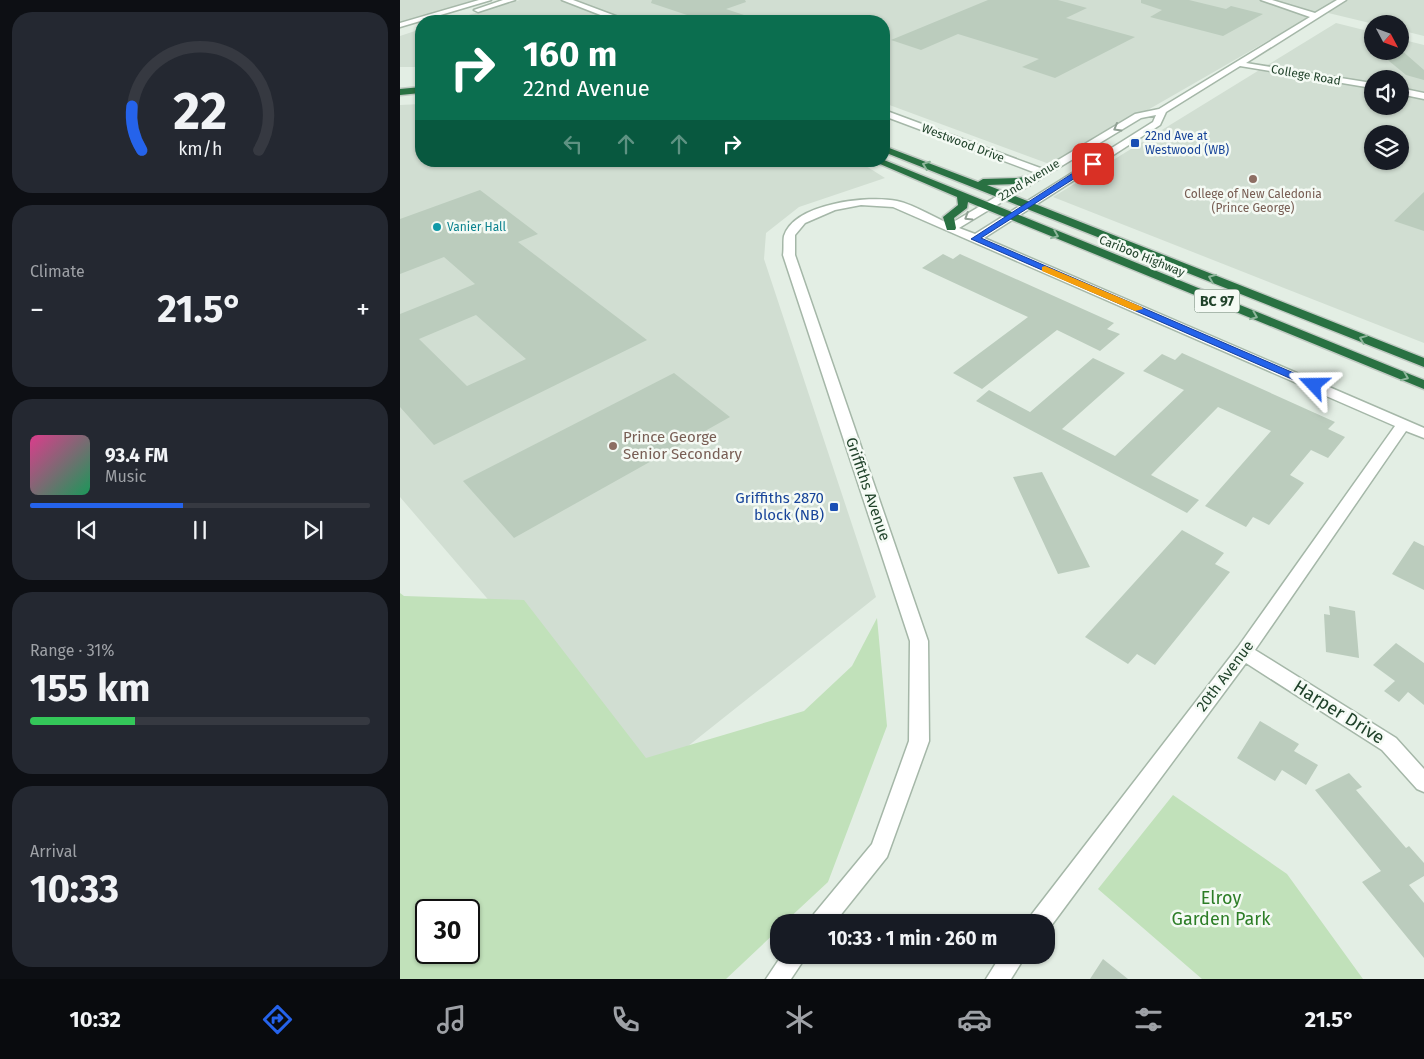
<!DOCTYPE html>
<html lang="en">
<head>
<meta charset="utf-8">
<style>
	:root { --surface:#171b24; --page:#242831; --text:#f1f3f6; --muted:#9ea1a6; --line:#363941; --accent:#2563eb }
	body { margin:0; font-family:"Fira Sans",sans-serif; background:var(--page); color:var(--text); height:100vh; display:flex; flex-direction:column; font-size:19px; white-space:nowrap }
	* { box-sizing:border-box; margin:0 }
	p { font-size:16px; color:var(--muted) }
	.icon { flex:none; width:28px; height:28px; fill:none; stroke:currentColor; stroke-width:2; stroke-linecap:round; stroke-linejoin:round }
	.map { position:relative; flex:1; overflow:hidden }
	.drawer { display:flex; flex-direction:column; gap:12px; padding:12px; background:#0d0f14; width:400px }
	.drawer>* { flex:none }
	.top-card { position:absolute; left:15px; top:15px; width:475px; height:152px; border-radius:20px; box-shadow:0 1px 4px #0004; background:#0b6e4f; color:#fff; overflow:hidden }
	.needle { width:32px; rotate:131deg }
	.controls { position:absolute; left:964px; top:15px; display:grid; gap:10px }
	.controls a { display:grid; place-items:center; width:45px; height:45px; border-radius:50%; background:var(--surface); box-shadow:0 1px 4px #0004; font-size:25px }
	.speed { position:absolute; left:15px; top:899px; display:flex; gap:10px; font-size:25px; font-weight:700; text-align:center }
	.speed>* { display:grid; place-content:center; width:65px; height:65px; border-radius:50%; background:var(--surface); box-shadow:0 1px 4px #0004; line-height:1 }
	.speed .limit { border:2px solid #111; border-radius:8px; background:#fff; color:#111 }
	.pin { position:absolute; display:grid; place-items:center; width:42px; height:42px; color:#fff; margin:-21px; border-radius:10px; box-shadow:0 2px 8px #0006 }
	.me { position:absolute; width:55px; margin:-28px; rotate:293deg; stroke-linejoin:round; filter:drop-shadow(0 0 4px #0008) }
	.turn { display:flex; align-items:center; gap:18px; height:105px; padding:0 25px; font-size:22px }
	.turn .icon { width:65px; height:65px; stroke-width:2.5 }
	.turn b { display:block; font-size:35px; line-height:42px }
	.lanes { display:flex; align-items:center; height:48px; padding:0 25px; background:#0003; justify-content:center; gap:25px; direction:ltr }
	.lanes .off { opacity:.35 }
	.big { font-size:38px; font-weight:700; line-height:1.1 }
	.drawer .tile { flex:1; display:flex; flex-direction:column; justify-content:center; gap:8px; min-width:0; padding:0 18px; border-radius:20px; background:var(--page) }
	.drawer .dial { align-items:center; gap:0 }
	.dial svg { height:130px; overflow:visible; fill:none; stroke:var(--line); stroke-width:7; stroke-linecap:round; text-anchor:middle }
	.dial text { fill:var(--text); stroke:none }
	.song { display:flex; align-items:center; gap:15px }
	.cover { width:60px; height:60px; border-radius:8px; background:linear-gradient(135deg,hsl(330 70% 55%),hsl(150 70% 35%)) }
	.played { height:5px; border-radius:2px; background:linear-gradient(90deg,var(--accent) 45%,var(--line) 45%) }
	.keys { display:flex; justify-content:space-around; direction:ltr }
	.heat { display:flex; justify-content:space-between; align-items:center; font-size:28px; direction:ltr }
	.charge { height:8px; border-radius:4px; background:linear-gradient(90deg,#34c759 31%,var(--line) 0) }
	.trip { position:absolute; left:370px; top:914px; width:285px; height:50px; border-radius:20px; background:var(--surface); box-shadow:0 1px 4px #0004; font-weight:700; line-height:50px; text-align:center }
	.menu { display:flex; height:80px; justify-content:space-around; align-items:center; background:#090b0e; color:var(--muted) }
	.menu .icon { width:35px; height:35px }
	.menu .on { color:var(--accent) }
	.menu b { font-size:22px; color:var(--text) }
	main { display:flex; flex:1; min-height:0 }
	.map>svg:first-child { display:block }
	.built { fill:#d1ded2; fill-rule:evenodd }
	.green { fill:#c1e1ba; fill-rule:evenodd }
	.building { fill:#bbccbd; fill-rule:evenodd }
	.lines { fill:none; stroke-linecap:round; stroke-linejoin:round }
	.minor-casing { stroke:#a5b7a8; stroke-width:3 }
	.highway-casing { stroke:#c1cac3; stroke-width:3 }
	.minor { fill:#fff; fill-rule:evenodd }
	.highway { fill:#297142; fill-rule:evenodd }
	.oneway { stroke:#90a094 }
	.oneway2 { stroke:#8eb69b }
	.route { fill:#2563eb; stroke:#184099 }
	.slow { fill:#f59e0b }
	.transit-dot { fill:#1a4fb4; stroke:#f4faf4; stroke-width:2 }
	.education-dot { fill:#8d6e63; stroke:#f4faf4; stroke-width:2 }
	.culture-dot { fill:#0f9aa8; stroke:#f4faf4; stroke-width:2 }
	.labels { text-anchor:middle; stroke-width:5; stroke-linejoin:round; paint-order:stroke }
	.far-street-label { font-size:12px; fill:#20422a; stroke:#f4faf4 }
	.far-transit-label { font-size:12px; fill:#164399; stroke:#f4faf4; text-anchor:start }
	.far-education-label { font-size:12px; fill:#785e54; stroke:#f4faf4 }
	.far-culture-label { font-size:12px; fill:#0d838f; stroke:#f4faf4; text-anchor:start }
	.shield { fill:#f4faf4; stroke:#607967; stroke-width:1 }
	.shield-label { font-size:14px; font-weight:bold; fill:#20422a }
	.education-label { font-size:15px; fill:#785e54; stroke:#f4faf4; text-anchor:start }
	.street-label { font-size:15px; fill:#20422a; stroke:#f4faf4 }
	.transit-label { font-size:15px; fill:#164399; stroke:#f4faf4; text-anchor:end }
	.near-street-label { font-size:18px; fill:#20422a; stroke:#f4faf4 }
	.near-park-label { font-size:18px; fill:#2c7d26; stroke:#f4faf4 }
</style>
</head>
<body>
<main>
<section class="drawer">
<div class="tile dial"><svg viewBox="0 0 100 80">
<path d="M14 69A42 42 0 1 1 86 69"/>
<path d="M14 69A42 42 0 0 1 8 42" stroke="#2563eb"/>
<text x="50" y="56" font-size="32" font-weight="700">22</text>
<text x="50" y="72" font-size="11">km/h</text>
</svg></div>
<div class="tile"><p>Climate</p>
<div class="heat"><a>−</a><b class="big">21.5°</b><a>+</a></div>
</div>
<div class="tile">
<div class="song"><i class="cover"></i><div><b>93.4 FM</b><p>Music</p></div></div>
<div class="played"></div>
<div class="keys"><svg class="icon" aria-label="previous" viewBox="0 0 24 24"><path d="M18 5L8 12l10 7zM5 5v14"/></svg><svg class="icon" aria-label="pause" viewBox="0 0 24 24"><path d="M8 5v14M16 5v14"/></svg><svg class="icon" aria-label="next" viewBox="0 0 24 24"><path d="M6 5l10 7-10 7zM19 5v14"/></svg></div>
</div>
<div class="tile"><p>Range · 31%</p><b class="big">155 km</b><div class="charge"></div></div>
<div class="tile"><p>Arrival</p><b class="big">10:33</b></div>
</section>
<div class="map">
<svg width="1024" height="979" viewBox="0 0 1024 979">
	<rect width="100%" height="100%" fill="#e3eee4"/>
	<!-- built -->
	<path class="built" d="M0,0H77L0,22Z
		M120,0H1024V36L1000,30V24H974L920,11L652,165L484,103V21H48Z
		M936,23L972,32V51H1000V39L1024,45V343L653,197ZM972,79H1000V106H972ZM972,134H1000V161H972Z
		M21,29V67H0V36Z
		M21,104V161H458L485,178L399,207L366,233L364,259L476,597L244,781L0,497V105Z"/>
	<!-- green -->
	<path class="green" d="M0,593L4,596L124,600L246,758L404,711L452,666L477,618L487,726L428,882L385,922H379V929L326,979H0ZM26,910H69V952H26Z
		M773,795L887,874L963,979H802L698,889Z"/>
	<!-- building -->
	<path class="building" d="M252,0H345L346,2L326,9L353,18L352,21H305L251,3Z
		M588,0H658L687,8L666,18L735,37L655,78L622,67L639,59L558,34L521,50L491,40Z
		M741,0H789L826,9L831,6L863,14L823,36L750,17L762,10L741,3Z
		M1000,49L1024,70V80L1006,75L977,51H1000Z
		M80,190L138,234L118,242L247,340L34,445L0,407V314L75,284L44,257L0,274V219ZM76,315L126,359L67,386L19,339Z
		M1024,192V231L994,221Z
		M543,254L553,259L560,254L714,323L707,329L720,334L700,351L657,330L582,389L553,373L628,317L522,268Z
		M782,353L935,422L928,429L945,437L928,458L911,450L890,475L904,483L869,525L853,517L846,527L805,506L871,431L818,407L751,475L799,500L787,513L576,401L589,390L630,412L693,358L725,373L662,429L715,456L784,390L743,371L762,354L775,360Z
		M274,373L330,417L114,538L63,481Z
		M642,472L690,567L658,574L613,477Z
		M782,530L824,553L815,564L830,572L755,665L737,654L728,664L685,637Z
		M1014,541L1024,546V590L992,574Z
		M929,606L955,611L959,658L926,652L924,614L930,615Z
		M996,643L1024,663V705L1008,692L999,702L984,691L995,681L973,665Z
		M860,721L899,744L894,751L918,765L906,785L882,770L875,781L837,758Z
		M949,773L962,787L956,790L1006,848L1009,846L1024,863V876L1009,885L1024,903V958L962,882L981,871L915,790Z
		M703,959L728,979H690Z"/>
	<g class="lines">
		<defs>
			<path id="minor" d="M79,0H91L0,27V23Z
				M103,0H115L78,12L74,10Z
				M162,0H173L221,18L239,21H216Z
				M861,0H872L915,13L937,0H946L846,63L972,83V88L840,66L766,112L760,125L584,238L1024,428V438L1006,431L855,650L996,738L1024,769V792L1017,789L982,750L846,663L648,930L646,922H629L632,914L838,647L995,426L493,207L461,205L435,210L405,223L395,235V255L528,641L529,741L487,857L435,922H411L414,914L472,844L509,741L510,641L383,255C384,249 383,241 384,236C394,203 469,195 497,201C515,205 533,217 550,224L636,173L484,116V110L643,169L735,114L759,109L910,17ZM756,115L753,122L575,234L559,228L741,118Z
				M1000,88L1024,93V99L1000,94Z
				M382,955H407L391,979H366Z
				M601,955H626L611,979H586Z"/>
			<path id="highway" d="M21,87V93L0,95V89Z
				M484,146L578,182L583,179L618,178L640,174V178L619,184L587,185L1024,358V367L484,152Z
				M484,160L1024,380V389L568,202L567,208L554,218L556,228L555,230H547L543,217L558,205L557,197L473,161Z"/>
		</defs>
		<!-- minor casing -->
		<use href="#minor" class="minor-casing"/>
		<!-- highway casing -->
		<use href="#highway" class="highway-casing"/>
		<!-- minor -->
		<use href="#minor" class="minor"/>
		<!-- highway -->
		<use href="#highway" class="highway"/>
	</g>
	<!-- one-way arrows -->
	<defs><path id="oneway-chevron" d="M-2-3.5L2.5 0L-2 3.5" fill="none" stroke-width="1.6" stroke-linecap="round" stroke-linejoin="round" transform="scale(1.25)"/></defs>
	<g class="oneway">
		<use href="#oneway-chevron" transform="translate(717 128) rotate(150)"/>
		<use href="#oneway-chevron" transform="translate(568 217) rotate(148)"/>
	</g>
	<g class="oneway2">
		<use href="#oneway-chevron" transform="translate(526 165) rotate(-159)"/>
		<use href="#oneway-chevron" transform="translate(655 235) rotate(22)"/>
		<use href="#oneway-chevron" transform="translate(812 278) rotate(-158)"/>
		<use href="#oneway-chevron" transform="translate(854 316) rotate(22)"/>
		<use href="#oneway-chevron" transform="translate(963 339) rotate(-158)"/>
		<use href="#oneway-chevron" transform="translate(1005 377) rotate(22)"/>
	</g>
	<!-- route -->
	<path class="route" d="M690,162L697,164L581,238L917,383V387H910L571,239Z"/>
	<!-- slow -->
	<path class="slow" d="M645,266L742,307L743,309L735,311L642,271V267Z"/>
	<!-- markers -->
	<g class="transit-dot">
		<rect x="730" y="138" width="10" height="10" rx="2.5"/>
		<rect x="429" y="502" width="10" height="10" rx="2.5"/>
	</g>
	<g class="education-dot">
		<circle cx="853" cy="179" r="5"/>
		<circle cx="213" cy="446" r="5"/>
	</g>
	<circle class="culture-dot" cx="37" cy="227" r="5"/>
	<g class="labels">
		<!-- far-street labels -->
		<g class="far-street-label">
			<text transform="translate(906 75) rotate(10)" y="4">College Road</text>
			<text transform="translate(563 143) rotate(21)" y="4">Westwood Drive</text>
			<text transform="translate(629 180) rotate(-31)" y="4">22nd Avenue</text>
			<text transform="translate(742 256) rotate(22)" y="4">Cariboo Highway</text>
		</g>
		<!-- far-transit labels -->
		<g class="far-transit-label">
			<text x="745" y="140">22nd Ave at<tspan x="745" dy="14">Westwood (WB)</tspan></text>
		</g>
		<!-- far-education labels -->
		<g class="far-education-label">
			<text x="853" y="198">College of New Caledonia<tspan x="853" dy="14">(Prince George)</tspan></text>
		</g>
		<!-- far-culture labels -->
		<g class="far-culture-label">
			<text x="47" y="231">Vanier Hall</text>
		</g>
		<!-- shield labels -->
		<rect class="shield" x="794.5" y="289.5" width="45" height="23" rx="4"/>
		<g class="shield-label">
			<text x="817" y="306">BC 97</text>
		</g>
		<!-- education labels -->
		<g class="education-label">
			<text x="223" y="442">Prince George<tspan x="223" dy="17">Senior Secondary</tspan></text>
		</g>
		<!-- street labels -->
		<g class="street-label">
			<text transform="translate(468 489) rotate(71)" y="5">Griffiths Avenue</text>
			<text transform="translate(825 676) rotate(-53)" y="5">20th Avenue</text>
		</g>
		<!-- transit labels -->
		<g class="transit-label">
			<text x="424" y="503">Griffiths 2870<tspan x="424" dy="17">block (NB)</tspan></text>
		</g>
		<!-- near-street labels -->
		<g class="near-street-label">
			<text transform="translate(939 712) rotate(32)" y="6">Harper Drive</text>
		</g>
		<!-- near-park labels -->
		<g class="near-park-label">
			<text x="821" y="904">Elroy<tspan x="821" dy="21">Garden Park</tspan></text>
		</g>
	</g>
</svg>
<div class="controls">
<a><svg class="needle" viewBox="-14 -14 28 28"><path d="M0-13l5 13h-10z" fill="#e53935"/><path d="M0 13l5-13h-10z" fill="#9ea1a6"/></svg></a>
<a><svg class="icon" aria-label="sound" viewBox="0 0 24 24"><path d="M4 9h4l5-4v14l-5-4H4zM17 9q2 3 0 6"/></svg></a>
<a><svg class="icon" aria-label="layers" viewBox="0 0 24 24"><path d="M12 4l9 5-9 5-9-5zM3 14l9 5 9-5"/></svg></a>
</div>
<div class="speed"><div class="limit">30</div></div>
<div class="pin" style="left:693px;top:164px;background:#d93025"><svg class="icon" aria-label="arrive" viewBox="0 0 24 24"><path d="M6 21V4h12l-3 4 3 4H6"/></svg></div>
<svg class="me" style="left:914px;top:385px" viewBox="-20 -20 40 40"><path d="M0-17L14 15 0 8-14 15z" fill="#2563eb" stroke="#fff" stroke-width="4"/></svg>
<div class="trip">10:33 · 1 min · 260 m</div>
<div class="top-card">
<div class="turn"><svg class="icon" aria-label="right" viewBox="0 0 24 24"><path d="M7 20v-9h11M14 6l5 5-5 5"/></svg><div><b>160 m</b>22nd Avenue</div></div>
<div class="lanes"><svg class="icon off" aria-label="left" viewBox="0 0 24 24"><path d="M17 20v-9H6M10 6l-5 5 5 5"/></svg><svg class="icon off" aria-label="ahead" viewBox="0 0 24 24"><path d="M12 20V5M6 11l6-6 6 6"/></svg><svg class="icon off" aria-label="ahead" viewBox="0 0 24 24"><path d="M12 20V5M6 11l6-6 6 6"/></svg><svg class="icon" aria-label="right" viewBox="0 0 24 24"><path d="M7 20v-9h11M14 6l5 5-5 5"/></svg></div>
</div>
</div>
</main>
<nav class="menu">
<b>10:32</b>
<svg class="icon on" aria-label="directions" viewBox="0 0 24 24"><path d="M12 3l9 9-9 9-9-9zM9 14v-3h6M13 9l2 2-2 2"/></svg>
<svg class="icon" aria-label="music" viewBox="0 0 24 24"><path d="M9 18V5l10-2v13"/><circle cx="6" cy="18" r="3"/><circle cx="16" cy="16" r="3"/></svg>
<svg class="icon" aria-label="phone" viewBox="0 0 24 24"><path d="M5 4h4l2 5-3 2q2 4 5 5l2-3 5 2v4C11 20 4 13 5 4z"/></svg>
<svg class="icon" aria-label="climate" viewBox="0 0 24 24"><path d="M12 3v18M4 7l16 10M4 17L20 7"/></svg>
<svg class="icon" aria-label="car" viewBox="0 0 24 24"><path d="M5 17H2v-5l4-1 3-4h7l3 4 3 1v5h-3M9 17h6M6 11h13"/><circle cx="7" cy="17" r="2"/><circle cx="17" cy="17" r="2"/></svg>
<svg class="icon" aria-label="filters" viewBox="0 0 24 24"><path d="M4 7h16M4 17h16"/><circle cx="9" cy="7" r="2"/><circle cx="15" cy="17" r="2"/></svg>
<b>21.5°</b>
</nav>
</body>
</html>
